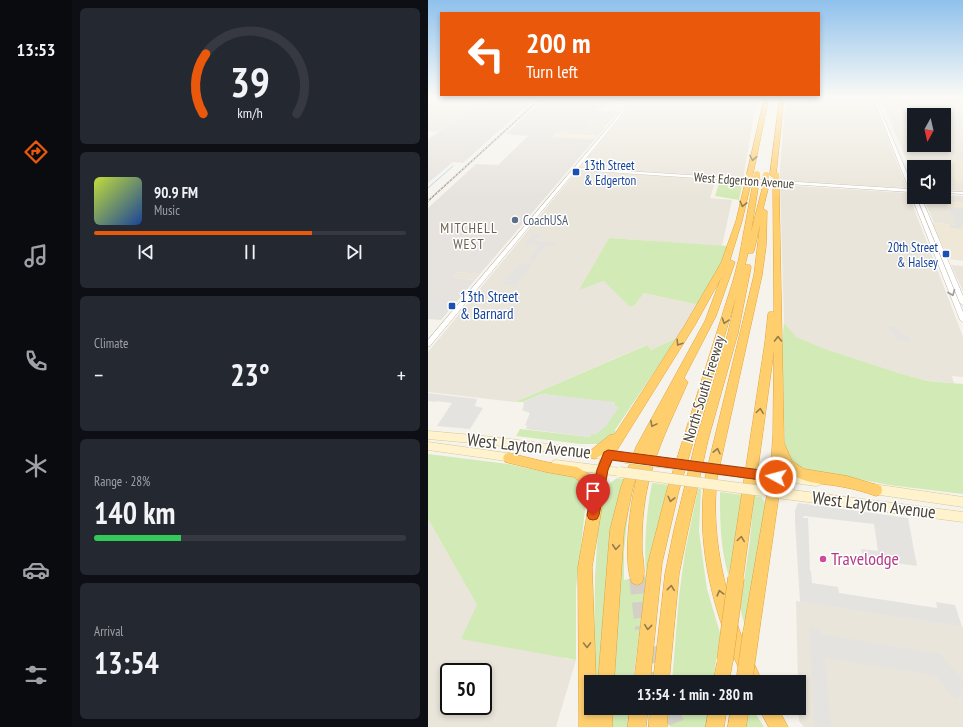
<!DOCTYPE html>
<html lang="en">
<head>
<meta charset="utf-8">
<style>
	:root { --surface:#171b24; --page:#242831; --text:#f1f3f6; --muted:#9ea1a6; --line:#363941; --accent:#ea580c }
	body { margin:0; font-family:"PT Sans Narrow",sans-serif; background:var(--page); color:var(--text); height:100vh; display:flex; flex-direction:column; font-size:15px; white-space:nowrap }
	* { box-sizing:border-box; margin:0 }
	p { font-size:13px; color:var(--muted) }
	.icon { flex:none; width:22px; height:22px; fill:none; stroke:currentColor; stroke-width:2; stroke-linecap:round; stroke-linejoin:round }
	.map { position:relative; flex:1; overflow:hidden }
	.sheet { display:flex; flex-direction:column; gap:8px; padding:8px; background:#0d0f14; width:356px }
	.sheet>* { flex:none }
	.top-card { position:absolute; left:12px; top:12px; width:380px; height:84px; border-radius:0px; box-shadow:0 2px 6px #0003; background:#ea580c; color:#fff; overflow:hidden }
	.needle { width:26px; rotate:188deg }
	.buttons { position:absolute; left:479px; top:108px; display:grid; gap:8px }
	.buttons a { display:grid; place-items:center; width:44px; height:44px; border-radius:0px; background:var(--surface); box-shadow:0 2px 6px #0003; font-size:20px }
	.speed { position:absolute; left:12px; top:663px; display:flex; gap:8px; font-size:20px; font-weight:700; text-align:center }
	.speed>* { display:grid; place-content:center; width:52px; height:52px; border-radius:50%; background:var(--surface); box-shadow:0 2px 6px #0003; line-height:1 }
	.speed .limit { border:2px solid #111; border-radius:6px; background:#fff; color:#111 }
	.pin { position:absolute; display:grid; place-items:center; width:34px; height:34px; color:#fff; margin:-41px -17px; border-radius:50% 50% 50% 0; rotate:-45deg; box-shadow:0 0 4px #0007 }
	.pin .icon { rotate:45deg }
	.me { position:absolute; width:44px; margin:-22px; rotate:277deg; stroke-linejoin:round; filter:drop-shadow(0 0 3px #0008) }
	.turn { display:flex; align-items:center; gap:14px; height:84px; padding:0 20px; font-size:18px }
	.turn .icon { width:52px; height:52px; stroke-width:2.5 }
	.turn b { display:block; font-size:28px; line-height:34px }
	.big { font-size:30px; font-weight:700; line-height:1.1 }
	.sheet .widget { flex:1; display:flex; flex-direction:column; justify-content:center; gap:6px; min-width:0; padding:0 14px; border-radius:6px; background:var(--page) }
	.sheet .dial { align-items:center; gap:0 }
	.dial svg { height:104px; overflow:visible; fill:none; stroke:var(--line); stroke-width:7; stroke-linecap:round; text-anchor:middle }
	.dial text { fill:var(--text); stroke:none }
	.song { display:flex; align-items:center; gap:12px }
	.cover { width:48px; height:48px; border-radius:6px; background:linear-gradient(135deg,hsl(70 70% 55%),hsl(220 70% 35%)) }
	.played { height:4px; border-radius:2px; background:linear-gradient(90deg,var(--accent) 70%,var(--line) 70%) }
	.keys { display:flex; justify-content:space-around; direction:ltr }
	.heat { display:flex; justify-content:space-between; align-items:center; font-size:22px; direction:ltr }
	.charge { height:6px; border-radius:3px; background:linear-gradient(90deg,#34c759 28%,var(--line) 0) }
	.trip { position:absolute; left:156px; top:675px; width:222px; height:40px; border-radius:0px; background:var(--surface); box-shadow:0 2px 6px #0003; font-weight:700; line-height:40px; text-align:center }
	main { display:flex; flex:1; min-height:0 }
	.tab-bar { display:flex; flex-direction:column; width:72px; justify-content:space-around; align-items:center; background:#090b0e; color:var(--muted) }
	.tab-bar .icon { width:28px; height:28px }
	.tab-bar .active { color:var(--accent) }
	.tab-bar b { font-size:18px; color:var(--text) }
	.map>svg:first-child { display:block }
	.residential { fill:#eae5da; fill-rule:evenodd }
	.commercial { fill:#f7ead8 }
	.industrial { fill:#e6e2dd }
	.education { fill:#efe8d6 }
	.green { fill:#d2eab5 }
	.parking { fill:#e5e3e0 }
	.lines { fill:none; stroke-linecap:round; stroke-linejoin:round }
	.stream { stroke:#a9d4f2; stroke-width:1 }
	.motorway-tunnel { stroke:#d4d0c8; stroke-width:16; stroke-dasharray:16 8; stroke-linecap:butt }
	.tertiary-casing { stroke:#c2bbae; stroke-width:1 }
	.secondary-casing { stroke:#d6c79b; stroke-width:1 }
	.motorway-casing { stroke:#e0a43c; stroke-width:1 }
	.tertiary { fill:#fff; fill-rule:evenodd }
	.secondary { fill:#fff3cd; fill-rule:evenodd }
	.motorway { fill:#ffcf6e; fill-rule:evenodd }
	.rail-casing { stroke:#9a9a9a; stroke-width:1.5 }
	.rail { stroke:#fff; stroke-width:1; stroke-dasharray:2; stroke-linecap:butt }
	.secondary-bridge-casing { stroke:#d6c79b; stroke-width:11; stroke-linecap:butt }
	.motorway-bridge-far1-casing { stroke:#e0a43c; stroke-width:6; stroke-linecap:butt }
	.motorway-bridge-casing { stroke:#e0a43c; stroke-width:17; stroke-linecap:butt }
	.secondary-bridge { stroke:#fff3cd; stroke-width:10 }
	.motorway-bridge-far1 { stroke:#ffcf6e; stroke-width:6 }
	.motorway-bridge { stroke:#ffcf6e; stroke-width:16 }
	.oneway { stroke:#937c4e }
	.oneway2 { stroke:#9c9892 }
	.route { fill:#ea580c; stroke:#983908 }
	.transit-dot { fill:#1a4fb4; stroke:#fff; stroke-width:1.5 }
	.service-dot { fill:#5c6f8a; stroke:#fff; stroke-width:1.5 }
	.hotel-dot { fill:#d1479c; stroke:#fff; stroke-width:1.5 }
	.labels { text-anchor:middle; stroke-width:3; stroke-linejoin:round; paint-order:stroke }
	.far-transit-label { font-size:13px; fill:#164399; stroke:#fff; text-anchor:start }
	.far-street-label { font-size:13px; fill:#4b4439; stroke:#fff }
	.far-service-label { font-size:13px; fill:#4e5e75; stroke:#fff; text-anchor:start }
	.far-quarter-label { font-size:14px; letter-spacing:1px; fill:#6e6250; stroke:#fff }
	.transit-label { font-size:15px; fill:#164399; stroke:#fff; text-anchor:start }
	.street-label { font-size:15px; fill:#4b4439; stroke:#fff }
	.near-street-label { font-size:18px; fill:#4b4439; stroke:#fff }
	.near-hotel-label { font-size:18px; fill:#b23c85; stroke:#fff; text-anchor:start }
</style>
</head>
<body>
<main>
<nav class="tab-bar">
<b>13:53</b>
<svg class="icon active" aria-label="directions" viewBox="0 0 24 24"><path d="M12 3l9 9-9 9-9-9zM9 14v-3h6M13 9l2 2-2 2"/></svg>
<svg class="icon" aria-label="music" viewBox="0 0 24 24"><path d="M9 18V5l10-2v13"/><circle cx="6" cy="18" r="3"/><circle cx="16" cy="16" r="3"/></svg>
<svg class="icon" aria-label="phone" viewBox="0 0 24 24"><path d="M5 4h4l2 5-3 2q2 4 5 5l2-3 5 2v4C11 20 4 13 5 4z"/></svg>
<svg class="icon" aria-label="climate" viewBox="0 0 24 24"><path d="M12 3v18M4 7l16 10M4 17L20 7"/></svg>
<svg class="icon" aria-label="car" viewBox="0 0 24 24"><path d="M5 17H2v-5l4-1 3-4h7l3 4 3 1v5h-3M9 17h6M6 11h13"/><circle cx="7" cy="17" r="2"/><circle cx="17" cy="17" r="2"/></svg>
<svg class="icon" aria-label="filters" viewBox="0 0 24 24"><path d="M4 7h16M4 17h16"/><circle cx="9" cy="7" r="2"/><circle cx="15" cy="17" r="2"/></svg>
</nav>
<section class="sheet">
<div class="widget dial"><svg viewBox="0 0 100 80">
<path d="M14 69A42 42 0 1 1 86 69"/>
<path d="M14 69A42 42 0 0 1 16 23" stroke="#ea580c"/>
<text x="50" y="56" font-size="32" font-weight="700">39</text>
<text x="50" y="72" font-size="11">km/h</text>
</svg></div>
<div class="widget">
<div class="song"><i class="cover"></i><div><b>90.9 FM</b><p>Music</p></div></div>
<div class="played"></div>
<div class="keys"><svg class="icon" aria-label="previous" viewBox="0 0 24 24"><path d="M18 5L8 12l10 7zM5 5v14"/></svg><svg class="icon" aria-label="pause" viewBox="0 0 24 24"><path d="M8 5v14M16 5v14"/></svg><svg class="icon" aria-label="next" viewBox="0 0 24 24"><path d="M6 5l10 7-10 7zM19 5v14"/></svg></div>
</div>
<div class="widget"><p>Climate</p>
<div class="heat"><a>−</a><b class="big">23°</b><a>+</a></div>
</div>
<div class="widget"><p>Range · 28%</p><b class="big">140 km</b><div class="charge"></div></div>
<div class="widget"><p>Arrival</p><b class="big">13:54</b></div>
</section>
<div class="map">
<svg width="535" height="727" viewBox="0 0 535 727">
	<rect width="100%" height="100%" fill="#f6f3ec"/>
	<!-- residential -->
	<path class="residential" d="M0,97H65L10,132L0,131Z
		M210,97H331L327,109L315,179L167,170L175,159L159,158Z
		M358,97H444L479,188L351,180Z
		M452,97H535V161L517,160L529,182L535,183V191L516,190V167H486V177ZM486,115H516V145H486Z
		M164,120L182,121L174,131L157,130Z
		M131,130L173,132L170,136L128,133Z
		M151,171L288,179L282,198L304,200L294,246L181,238L152,289L177,281L202,307L207,305L216,293L271,305L249,338L223,350L218,345L87,402L0,392V352L148,172Z
		M352,185L480,193L535,337V377L524,376L526,383L499,381L474,374L400,350L367,337L356,323Z
		M516,195L535,196V203L518,202L529,225L506,223L495,197H516Z
		M523,265L535,266V291Z
		M29,272L52,274L47,280L24,278Z
		M0,519L49,605L138,659L148,660L128,727H0ZM21,672H55V706H21Z
		M368,601L535,627V727H376L371,721Z"/>
	<!-- commercial -->
	<path class="commercial" d="M128,133L170,136L167,139L124,137Z
		M159,158L175,159L167,170L151,168Z"/>
	<!-- industrial -->
	<path class="industrial" d="M65,97H109L35,163L25,162L0,183V139Z
		M117,97H189L202,99L200,101H187L183,105H179L175,108H169L167,110L191,112L182,121L164,120L157,130L174,131L173,132L131,130L124,137L167,139L52,274L29,272L24,278L47,280L13,320L0,319V208L48,164L70,165L100,136L78,134Z"/>
	<!-- education -->
	<path class="education" d="M516,160L535,161V183L529,182Z
		M517,202L535,203V261L521,259L504,223L528,225Z"/>
	<!-- green -->
	<path class="green" d="M292,180L315,181L311,200L287,196Z
		M181,238L300,246L298,254L271,305L216,293L207,305L202,307L176,281L151,290Z
		M356,323L368,337L400,350L474,374L499,381L535,384V494L461,485L409,475L369,469L357,449L354,346Z
		M249,338L187,430L188,432L175,444H152L88,436L92,429L162,437L163,433L190,407L185,406L187,403L114,394L95,402H87L219,345L223,350Z
		M0,454L80,464L116,472L153,477L159,493L148,588V660L33,639L49,605L0,519Z
		M189,478L196,479L185,527L172,682H166L167,578L170,529L177,487Z
		M224,483L241,485C223,550 213,615 205,682H185L193,539L202,496L196,550V580L218,575C216,544 218,514 224,483Z
		M270,489H273L271,531L275,561L279,589L292,633L285,682H244L251,596L257,552Z
		M292,492L315,495L301,577C292,548 292,521 292,492Z
		M326,496L333,497L338,504L317,626L312,608L322,540Z
		M184,708H201L199,727H182Z
		M243,708H281L278,727H242Z
		M317,708H324L336,727H314Z"/>
	<!-- parking -->
	<path class="parking" d="M520,207L535,208V225L533,226L534,229L522,228L521,224L528,225Z
		M105,234L113,235L108,241L128,243L125,246H117L108,260L104,261H101L111,245L97,244Z
		M91,263L104,264L88,285L75,284Z
		M0,298L26,300L14,314L6,318H0Z
		M460,327H468L473,334L480,336L482,342L469,341Z
		M0,393L49,399L47,406L55,408L42,429L9,426L24,403L9,401L8,402L0,401Z
		M114,394L187,402L185,406L191,407L178,426L167,435L163,433L162,437L98,429L99,426L97,425L102,413L94,410L96,405L95,402Z
		M370,503L480,518L489,566L439,559V557L434,553L433,549L450,551L446,524L376,516L375,518H380L382,571H383L384,583L410,587L411,593L509,608L508,602L527,605L534,627L372,602L367,522V510Z
		M381,627L392,628L393,634L512,654L535,680V693L527,700L509,677L504,675L397,658L403,727H386Z"/>
	<g class="lines">
		<!-- stream -->
		<path class="stream" d="M0,188L25,166"/>
		<!-- motorway-tunnel -->
		<path class="motorway-tunnel" d="M209,578L215,629
			M221,648L231,682
			M242,708L250,727"/>
		<defs>
			<path id="tertiary" d="M206,97H208L150,168L481,189L445,97H447L486,190V197H488L535,312V322L532,320L482,192L148,170L2,346H0V340Z
				M516,191L535,192V194L516,193Z
				M489,197H493L535,296V305L532,303Z"/>
			<path id="secondary" d="M0,431L66,437L197,454L200,455L202,458L200,461L197,462L66,445L0,439Z
				M0,442L86,454L89,455L91,458L89,461L86,462L0,450Z
				M128,460L192,468L195,469L197,472L195,475L192,476L128,468L125,467L123,464L125,461Z
				M344,472L388,478L392,479L393,482L392,485L388,486L344,480L340,479L339,476L340,473Z
				M445,484L535,497V507L445,494L441,492L440,489L441,486Z
				M341,487L535,512V522L341,497L337,495L336,492L337,489Z"/>
			<path id="motorway" d="M337,97H341L325,174L322,176L319,174Z
				M352,97H356L348,175L345,177L342,175Z
				M319,185L322,187L314,221L302,260L307,262L288,316L256,378L260,382C242,423 221,463 216,508C214,522 214,536 214,550C215,561 218,573 214,583L209,585L204,583C194,559 203,498 210,472L205,487L196,530L186,682H170L182,530L193,487L208,447L277,321L293,278L267,325L189,450L180,470L164,567L168,682H163V708H185L184,727H151L150,567L160,509L156,504V485L146,477L118,472L81,463L77,462L75,458L77,454L81,453L118,462L149,467L164,476L166,479L168,470L175,454L167,459L163,458L161,454L163,450L182,435L187,434L257,325L293,263L308,221L316,187Z
				M327,186L330,188L323,232L334,189L337,187L340,189L335,209L339,211L338,246L334,275L289,478C283,533 295,588 315,640C321,654 329,668 334,682H317C287,618 267,549 277,478L326,275L332,225L326,251L325,253H320L317,265H322L323,267L310,333L280,440L260,530L251,574L241,682H225L237,574L246,530L268,440L300,333L308,297L251,490L234,563L222,682H206L220,563L239,490L305,281L311,258L324,188Z
				M348,187L351,189L356,443L364,461L376,469L419,476L453,486L454,490L453,494L448,496C437,492 426,489 415,487C395,483 369,484 355,467L331,633L329,639L323,641L317,639L315,633L342,477L345,435L346,350L315,578L313,583L308,585L303,583L301,578L337,342L340,314L341,312H346L345,189Z
				M297,652L303,654L305,660L301,682H285L291,654Z
				M202,708H220L218,727H200Z
				M222,708H240L239,727H221Z
				M281,708H299L296,727H278Z
				M303,708H321L318,727H300Z
				M331,708H350L360,727H341Z"/>
		</defs>
		<!-- tertiary casing -->
		<use href="#tertiary" class="tertiary-casing"/>
		<!-- secondary casing -->
		<use href="#secondary" class="secondary-casing"/>
		<!-- motorway casing -->
		<use href="#motorway" class="motorway-casing"/>
		<!-- tertiary -->
		<use href="#tertiary" class="tertiary"/>
		<!-- secondary -->
		<use href="#secondary" class="secondary"/>
		<!-- motorway -->
		<use href="#motorway" class="motorway"/>
		<defs>
			<path id="rail" d="M0,201L114,97"/>
		</defs>
		<!-- rail casing -->
		<use href="#rail" class="rail-casing"/>
		<!-- rail -->
		<use href="#rail" class="rail"/>
		<defs>
			<path id="secondary-bridge" d="M197,458L336,475
				M192,472L334,491"/>
			<path id="motorway-bridge-far1" d="M348,175V189
				M319,187L322,174
				M327,188L329,174
				M337,189L338,175"/>
			<path id="motorway-bridge" d="M297,660L308,578
				M316,682L323,633"/>
		</defs>
		<!-- secondary-bridge casing -->
		<use href="#secondary-bridge" class="secondary-bridge-casing"/>
		<!-- motorway-bridge-far1 casing -->
		<use href="#motorway-bridge-far1" class="motorway-bridge-far1-casing"/>
		<!-- motorway-bridge casing -->
		<use href="#motorway-bridge" class="motorway-bridge-casing"/>
		<!-- secondary-bridge -->
		<use href="#secondary-bridge" class="secondary-bridge"/>
		<!-- motorway-bridge-far1 -->
		<use href="#motorway-bridge-far1" class="motorway-bridge-far1"/>
		<!-- motorway-bridge -->
		<use href="#motorway-bridge" class="motorway-bridge"/>
	</g>
	<!-- one-way arrows -->
	<defs><path id="oneway-chevron" d="M-2-3.5L2.5 0L-2 3.5" fill="none" stroke-width="1.6" stroke-linecap="round" stroke-linejoin="round"/></defs>
	<g class="oneway">
		<use href="#oneway-chevron" transform="translate(325 158) rotate(101)"/>
		<use href="#oneway-chevron" transform="translate(315 204) rotate(104)"/>
		<use href="#oneway-chevron" transform="translate(297 321) rotate(108)"/>
		<use href="#oneway-chevron" transform="translate(350 339) rotate(-90)"/>
		<use href="#oneway-chevron" transform="translate(251 343) rotate(123)"/>
		<use href="#oneway-chevron" transform="translate(332 411) rotate(-82)"/>
		<use href="#oneway-chevron" transform="translate(225 424) rotate(118)"/>
		<use href="#oneway-chevron" transform="translate(289 451) rotate(-77)"/>
		<use href="#oneway-chevron" transform="translate(243 499) rotate(104)"/>
		<use href="#oneway-chevron" transform="translate(313 539) rotate(-82)"/>
		<use href="#oneway-chevron" transform="translate(188 547) rotate(95)"/>
		<use href="#oneway-chevron" transform="translate(243 588) rotate(-84)"/>
		<use href="#oneway-chevron" transform="translate(292 593) rotate(-105)"/>
		<use href="#oneway-chevron" transform="translate(220 627) rotate(96)"/>
		<use href="#oneway-chevron" transform="translate(159 645) rotate(89)"/>
	</g>
	<use class="oneway2" href="#oneway-chevron" transform="translate(524 293) rotate(68)"/>
	<!-- sky -->
	<linearGradient id="sky" x2="0" y2="1"><stop stop-color="#8fc1ec"/><stop offset="0.49" stop-color="#fbfaf6"/><stop offset="1" stop-color="#fbfaf6" stop-opacity="0"/></linearGradient>
	<rect width="535" height="198" fill="url(#sky)"/>
	<!-- route -->
	<path class="route" d="M180,450L348,472L353,473L354,477L353,480L348,482L184,460L180,470L171,515L169,519L165,520L161,519L159,515L169,470L176,452Z"/>
	<!-- markers -->
	<g class="transit-dot">
		<rect x="144" y="168" width="8" height="8" rx="2"/>
		<rect x="514" y="250" width="8" height="8" rx="2"/>
		<rect x="20" y="302" width="8" height="8" rx="2"/>
	</g>
	<circle class="service-dot" cx="87" cy="220" r="4"/>
	<circle class="hotel-dot" cx="395" cy="559" r="4"/>
	<g class="labels">
		<!-- far-transit labels -->
		<g class="far-transit-label">
			<text x="156" y="170">13th Street<tspan x="156" dy="15">&amp; Edgerton</tspan></text>
			<text x="510" y="252" text-anchor="end">20th Street<tspan x="510" dy="15">&amp; Halsey</tspan></text>
		</g>
		<!-- far-street labels -->
		<g class="far-street-label">
			<text transform="translate(316 180) rotate(4)" y="5">West Edgerton Avenue</text>
		</g>
		<!-- far-service labels -->
		<g class="far-service-label">
			<text x="95" y="225">CoachUSA</text>
		</g>
		<!-- far-quarter labels -->
		<g class="far-quarter-label">
			<text x="41" y="233">MITCHELL<tspan x="41" dy="16">WEST</tspan></text>
		</g>
		<!-- transit labels -->
		<g class="transit-label">
			<text x="32" y="302">13th Street<tspan x="32" dy="17">&amp; Barnard</tspan></text>
		</g>
		<!-- street labels -->
		<g class="street-label">
			<text transform="translate(276 389) rotate(-73)" y="5">North-South Freeway</text>
		</g>
		<!-- near-street labels -->
		<g class="near-street-label">
			<text transform="translate(101 446) rotate(6)" y="6">West Layton Avenue</text>
			<text transform="translate(446 505) rotate(7)" y="6">West Layton Avenue</text>
		</g>
		<!-- near-hotel labels -->
		<g class="near-hotel-label">
			<text x="403" y="565">Travelodge</text>
		</g>
	</g>
</svg>
<div class="buttons">
<a><svg class="needle" viewBox="-14 -14 28 28"><path d="M0-13l5 13h-10z" fill="#e53935"/><path d="M0 13l5-13h-10z" fill="#9ea1a6"/></svg></a>
<a><svg class="icon" aria-label="sound" viewBox="0 0 24 24"><path d="M4 9h4l5-4v14l-5-4H4zM17 9q2 3 0 6"/></svg></a>
</div>
<div class="speed"><div class="limit">50</div></div>
<div class="pin" style="left:165px;top:515px;background:#d93025"><svg class="icon" aria-label="arrive" viewBox="0 0 24 24"><path d="M6 21V4h12l-3 4 3 4H6"/></svg></div>
<svg class="me" style="left:348px;top:477px" viewBox="-20 -20 40 40"><circle r="17" fill="#ea580c" stroke="#fff" stroke-width="3"/><path d="M0-11L8 9 0 5-8 9z" fill="#fff"/></svg>
<div class="trip">13:54 · 1 min · 280 m</div>
<div class="top-card">
<div class="turn"><svg class="icon" aria-label="left" viewBox="0 0 24 24"><path d="M17 20v-9H6M10 6l-5 5 5 5"/></svg><div><b>200 m</b>Turn left</div></div>
</div>
</div>
</main>
</body>
</html>
